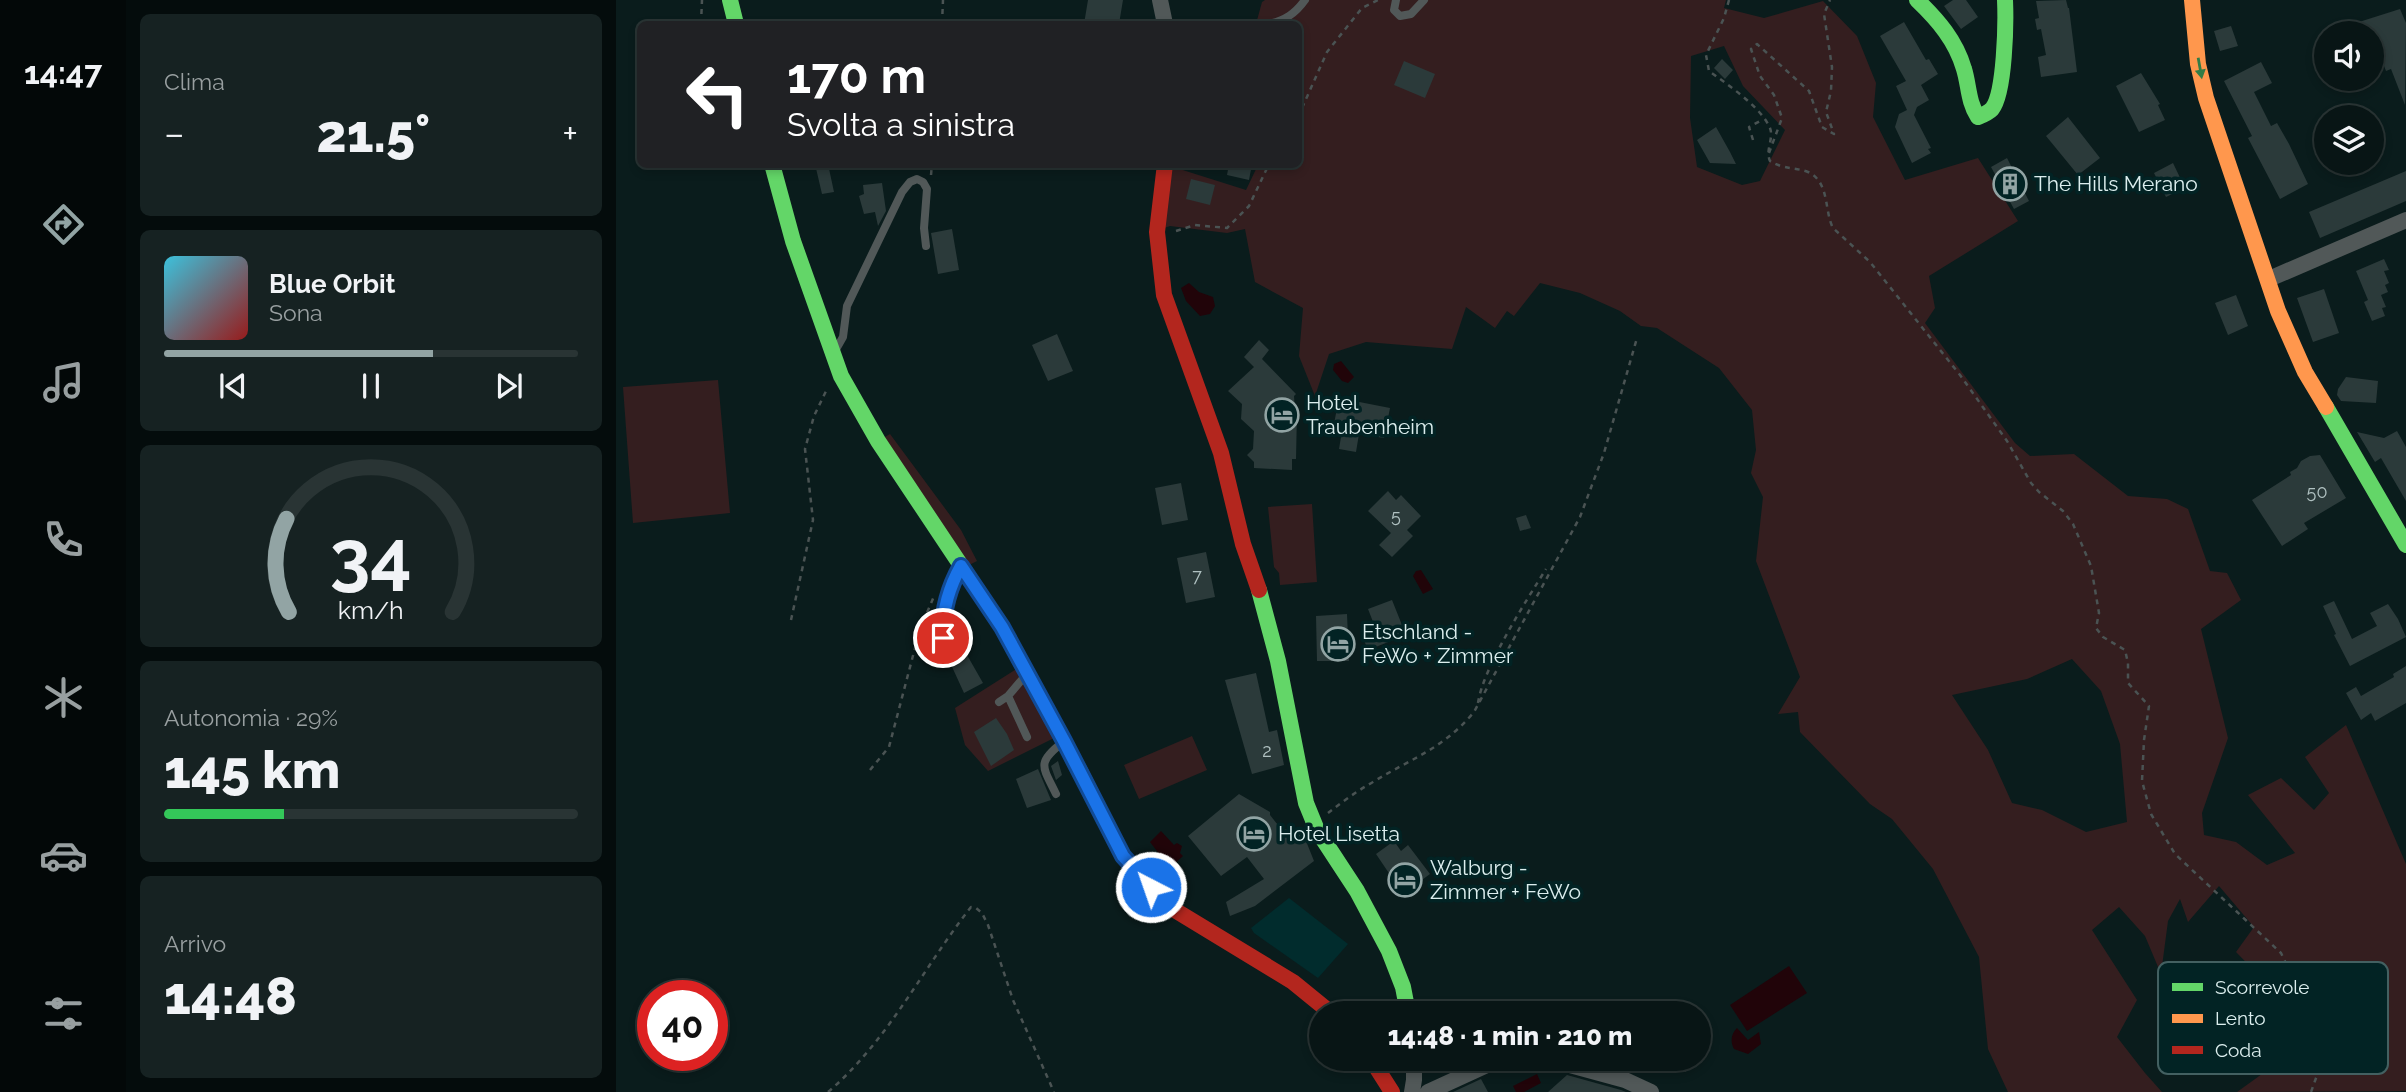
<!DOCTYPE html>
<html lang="it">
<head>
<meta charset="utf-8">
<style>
	:root { --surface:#081515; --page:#162222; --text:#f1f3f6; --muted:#989fa0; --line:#293434; --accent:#92a4a4 }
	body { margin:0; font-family:Raleway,sans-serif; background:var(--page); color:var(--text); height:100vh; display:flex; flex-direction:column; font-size:26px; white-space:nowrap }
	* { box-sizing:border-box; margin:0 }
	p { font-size:23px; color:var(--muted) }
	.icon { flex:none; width:38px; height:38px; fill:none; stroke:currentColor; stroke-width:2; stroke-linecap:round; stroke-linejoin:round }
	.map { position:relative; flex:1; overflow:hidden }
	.details { display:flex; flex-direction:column; gap:14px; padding:14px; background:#040c0c; width:490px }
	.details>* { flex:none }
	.guide { position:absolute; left:21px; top:21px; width:665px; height:147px; border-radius:10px; box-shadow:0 4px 10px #0003,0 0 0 2px var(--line); background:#202124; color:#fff; overflow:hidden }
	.controls { position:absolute; left:1698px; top:21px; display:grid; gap:14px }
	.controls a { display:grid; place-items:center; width:70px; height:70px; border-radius:50%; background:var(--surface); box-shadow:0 4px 10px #0003,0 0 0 2px var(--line); font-size:35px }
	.speed { position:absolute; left:21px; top:980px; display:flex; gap:14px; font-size:35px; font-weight:700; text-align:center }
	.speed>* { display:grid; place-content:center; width:91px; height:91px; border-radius:50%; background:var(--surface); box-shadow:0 4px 10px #0003,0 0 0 2px var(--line); line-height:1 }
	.speed .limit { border:10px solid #d22; background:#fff; color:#111 }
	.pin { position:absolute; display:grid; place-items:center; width:60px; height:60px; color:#fff; margin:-30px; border:4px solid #fff; border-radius:50%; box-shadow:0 2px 7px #0007 }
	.me { position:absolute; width:77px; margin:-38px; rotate:319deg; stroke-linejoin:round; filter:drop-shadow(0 0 5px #0008) }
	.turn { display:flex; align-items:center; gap:24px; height:147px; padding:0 35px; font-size:32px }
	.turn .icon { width:91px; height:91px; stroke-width:2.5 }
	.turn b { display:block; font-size:49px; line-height:60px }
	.big { font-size:52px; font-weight:800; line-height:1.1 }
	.details .tile { flex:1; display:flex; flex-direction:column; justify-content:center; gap:10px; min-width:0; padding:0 24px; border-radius:10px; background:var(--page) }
	.details .dial { align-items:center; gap:0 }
	.dial svg { height:182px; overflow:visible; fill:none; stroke:var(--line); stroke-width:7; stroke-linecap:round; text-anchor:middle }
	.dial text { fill:var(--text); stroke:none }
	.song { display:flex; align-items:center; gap:21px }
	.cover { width:84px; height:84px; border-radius:10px; background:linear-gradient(135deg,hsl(190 70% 55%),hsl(0 70% 35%)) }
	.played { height:7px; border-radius:4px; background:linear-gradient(90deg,var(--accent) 65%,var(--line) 65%) }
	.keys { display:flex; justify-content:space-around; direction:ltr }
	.heat { display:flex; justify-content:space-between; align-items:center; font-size:38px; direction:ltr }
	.charge { height:10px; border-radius:5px; background:linear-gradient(90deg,#34c759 29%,var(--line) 0) }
	.trip { position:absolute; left:693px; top:1001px; width:402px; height:70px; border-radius:35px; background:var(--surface); box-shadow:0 4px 10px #0003,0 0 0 2px var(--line); font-weight:800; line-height:70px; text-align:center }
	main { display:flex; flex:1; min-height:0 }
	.dock { display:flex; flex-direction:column; width:126px; justify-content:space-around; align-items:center; background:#030808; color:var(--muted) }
	.dock .icon { width:49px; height:49px }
	.dock .on { color:var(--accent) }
	.dock b { font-size:32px; color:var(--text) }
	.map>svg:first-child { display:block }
	.built { fill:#012c2d }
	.green { fill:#341e1f; fill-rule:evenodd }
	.water { fill:#210409 }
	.building { fill:#2b3a3a }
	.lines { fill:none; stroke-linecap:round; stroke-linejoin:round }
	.path { stroke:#4a5353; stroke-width:2.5; stroke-dasharray:5 5; stroke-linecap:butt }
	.lane { stroke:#515858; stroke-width:8 }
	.street { stroke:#515858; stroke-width:16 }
	.fast { stroke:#63d668; stroke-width:16 }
	.slow { stroke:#ff974d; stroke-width:16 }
	.jam { stroke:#b3261e; stroke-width:16 }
	.oneway { fill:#327c46 }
	.route-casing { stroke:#114b97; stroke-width:18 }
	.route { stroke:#1a73e8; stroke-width:12 }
	.labels { text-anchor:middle; stroke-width:7; stroke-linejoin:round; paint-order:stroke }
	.number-label { font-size:18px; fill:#b0c1c1 }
	.poi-label { font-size:21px; fill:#dceeee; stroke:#022324; text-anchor:start }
	.key { fill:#022324; stroke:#436061; stroke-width:2 }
	.key-label { font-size:19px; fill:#dceeee }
</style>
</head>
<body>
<main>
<nav class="dock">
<b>14:47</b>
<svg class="icon on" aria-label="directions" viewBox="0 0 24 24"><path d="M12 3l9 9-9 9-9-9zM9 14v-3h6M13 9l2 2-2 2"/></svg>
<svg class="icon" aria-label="music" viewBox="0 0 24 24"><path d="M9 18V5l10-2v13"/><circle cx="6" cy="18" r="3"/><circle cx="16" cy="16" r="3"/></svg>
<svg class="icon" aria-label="phone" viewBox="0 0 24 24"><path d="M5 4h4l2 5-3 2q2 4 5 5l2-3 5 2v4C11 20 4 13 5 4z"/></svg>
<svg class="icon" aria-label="climate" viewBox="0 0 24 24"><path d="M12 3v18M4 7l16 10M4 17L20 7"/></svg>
<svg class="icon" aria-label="car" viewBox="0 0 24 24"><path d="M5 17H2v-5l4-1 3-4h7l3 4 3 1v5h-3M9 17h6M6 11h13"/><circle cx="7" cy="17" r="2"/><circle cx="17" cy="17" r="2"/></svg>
<svg class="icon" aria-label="filters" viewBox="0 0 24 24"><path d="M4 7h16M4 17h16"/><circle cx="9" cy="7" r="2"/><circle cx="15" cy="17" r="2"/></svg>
</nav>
<section class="details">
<div class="tile"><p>Clima</p>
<div class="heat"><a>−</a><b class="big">21.5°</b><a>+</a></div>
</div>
<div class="tile">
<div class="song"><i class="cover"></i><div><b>Blue Orbit</b><p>Sona</p></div></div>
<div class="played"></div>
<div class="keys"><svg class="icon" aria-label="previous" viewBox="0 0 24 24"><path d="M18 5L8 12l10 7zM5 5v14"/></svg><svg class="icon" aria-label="pause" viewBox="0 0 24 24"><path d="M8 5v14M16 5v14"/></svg><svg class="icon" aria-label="next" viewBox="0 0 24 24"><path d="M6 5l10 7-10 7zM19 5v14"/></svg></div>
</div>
<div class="tile dial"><svg viewBox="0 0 100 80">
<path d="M14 69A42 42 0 1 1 86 69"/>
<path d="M14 69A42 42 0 0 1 13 28" stroke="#92a4a4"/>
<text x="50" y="56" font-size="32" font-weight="700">34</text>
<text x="50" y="72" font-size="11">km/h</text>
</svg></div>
<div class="tile"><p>Autonomia · 29%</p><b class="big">145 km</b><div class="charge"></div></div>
<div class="tile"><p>Arrivo</p><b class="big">14:48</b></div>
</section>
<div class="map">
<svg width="1790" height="1092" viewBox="0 0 1790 1092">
	<rect width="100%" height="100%" fill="#0a1c1c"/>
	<!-- built -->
	<path class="built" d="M673,898L732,944L702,978L638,933L635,928Z"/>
	<!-- green -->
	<path class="green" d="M649,0H1110L1108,8L1148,18L1207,1L1241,36L1260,83L1257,117L1289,180L1362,158L1402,221L1313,276L1319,308L1309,323L1399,443L1414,456L1458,454L1512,496L1551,499L1572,509L1594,571L1611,573L1625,600L1585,629L1612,738L1586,813L1588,835L1620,842L1651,865L1679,853L1632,795L1665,778L1698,810L1713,793L1689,757L1730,725L1790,864V1091L1621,1092L1685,1046L1665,998L1620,952L1638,927L1603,886L1572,922L1564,899L1552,921L1545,974L1529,936L1503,907L1476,930L1521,1000L1501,1037L1529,1073L1546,1092H1392L1372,1049L1363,957L1317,869L1276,819L1254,804L1184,732L1182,712L1162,714L1184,677L1140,561L1147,497L1135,473L1140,450L1136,410L1103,368L1041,328L1025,326L1004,311L964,293L924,283L898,316L891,311L879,328L850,307L836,349L750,342L713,354L699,396L683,356L687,308L639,282L629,229L611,233L554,226L548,228L554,166L630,190L642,165L682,164V24H640L646,2ZM1108,46L1127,86L1169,130L1144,181L1126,185L1081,167L1074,118L1075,56ZM1456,659L1485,691L1504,744L1511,822L1470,832L1426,810L1396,803L1372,750L1336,695L1411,679Z
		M102,380L114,513L17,523L7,387Z
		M274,434L345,530L361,561L353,565L262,441Z
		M696,504L701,582L664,585L663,573L658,567L652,507Z
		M402,668L438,738L372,771L349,745L339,708Z
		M576,736L591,770L523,799L508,765Z"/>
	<!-- water -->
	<path class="water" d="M573,283L583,292L597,297L599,306L594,314L584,316L570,301L565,288Z
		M725,361L738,377L732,383L726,381L717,370L718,364Z
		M805,570L817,589L807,594L797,576L800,571Z
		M545,831L558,845L561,843L566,846L564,853L567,856L554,868L534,842Z
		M1173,966L1191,993L1131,1031L1114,1005Z
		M1121,1028L1132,1040L1143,1032L1145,1044L1132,1054L1118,1049C1114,1041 1115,1034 1121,1028Z
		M921,1074L925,1083L908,1092H900L897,1086Z"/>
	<!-- building -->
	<path class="building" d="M472,0H507L503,24H468Z
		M1337,0H1350L1362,17L1345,29L1328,6Z
		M1450,0L1452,8H1453L1461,72L1425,77L1422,57L1430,55L1425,29L1421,30L1419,19L1423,18L1420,1Z
		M1784,9L1790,23L1789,105L1775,69L1770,71L1761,48L1758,49L1755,33H1748L1743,22Z
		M1288,22L1310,60L1313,59L1322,74L1305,85L1313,100L1301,107L1298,115L1315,148L1312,149L1315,153L1296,163L1279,127L1283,114L1291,110L1280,86L1290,81L1264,36Z
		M1615,26L1622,46L1604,51L1598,31Z
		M1106,59L1117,70L1109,79L1098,68Z
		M788,61L819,74L809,98L778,85Z
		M1645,62L1656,83L1638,92L1655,126L1661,123L1673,144L1692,184L1664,199L1632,138L1636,136L1608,81Z
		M1525,73L1544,104L1542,105L1549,120L1523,132L1500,86Z
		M1452,117L1484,158L1462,175L1430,136Z
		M1100,127L1114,152L1120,164L1094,163L1081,140Z
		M1391,158L1413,201L1398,209L1375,167Z
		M1557,163L1569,188L1550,197L1538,173Z
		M199,164H212L218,192L206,194Z
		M613,164H636L633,180L611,175Z
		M1790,171V201L1704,238L1693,212Z
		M575,179L599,185L594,205L570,199Z
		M266,183L270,211L262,226L259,212L248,214L243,196L248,194L247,185Z
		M336,229L343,270L322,274L315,233Z
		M1768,259L1773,270L1768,271L1773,283L1769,285L1772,292L1765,295L1770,307L1766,308L1769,316L1756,321L1748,302L1752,300L1740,271Z
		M1708,289L1723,333L1697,342L1681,298Z
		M1620,295L1632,326L1612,335L1599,303Z
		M441,334L457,371L432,381L416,345Z
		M643,340L653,350L646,359L680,394L678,396L679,411L681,412L680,459H676V470L638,468V462L631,455L637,449L638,431L625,419L626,404L612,391L638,367L628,357Z
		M1730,377L1762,381L1760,403L1725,401L1721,395L1722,389Z
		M723,398L774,408L768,438L743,434L740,452L723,449L726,431L717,429Z
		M1781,431L1790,447V501L1765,458L1759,462L1741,432L1768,438Z
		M1704,455L1730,498L1688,523L1692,529L1666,546L1636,500L1675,475L1674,472L1681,468L1685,461L1694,456Z
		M565,483L572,520L546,525L539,488Z
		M772,491L780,500L785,495L805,516L791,530L797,536L776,557L763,545L775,533L752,511Z
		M910,515L915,528L904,531L900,518Z
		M590,552L599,597L570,603L561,558Z
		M776,600L790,635L752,650L747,638L761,632L752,609Z
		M1718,601L1736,639L1761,626L1754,613L1772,604L1782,619L1790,637L1734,666L1718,635L1720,634L1707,606Z
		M731,614L733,661H701L700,616Z
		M347,648L367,683L348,693L332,658H340L342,651Z
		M1790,666V703L1759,721L1755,713L1745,720L1730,693L1740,687L1745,696L1778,677L1777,674Z
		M640,673L653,732L661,730L668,765L636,774L609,680Z
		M380,718L391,734L398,750L375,766L358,732Z
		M442,761L446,775L440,780L435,766Z
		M422,769L435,800L411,808L400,779Z
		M623,794L654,812V815L665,829L686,831L698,861L639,906L614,916L610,902L648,879L631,857L605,876L572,836Z
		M778,841L785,851L792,845L814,874L787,894L760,854Z
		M1061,1059H1089L1069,1072Z
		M951,1075L1005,1090L1010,1092H932Z
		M865,1079L872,1092H837Z"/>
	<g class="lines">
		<!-- path -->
		<path class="path" d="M1113,0L1108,18L1090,55L1093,71C1112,85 1145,107 1154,128C1158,139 1149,150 1154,161C1169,170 1179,167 1192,172C1214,182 1208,211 1217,228L1254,262L1344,375L1391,441L1415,483L1423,492L1447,511L1457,524L1475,566L1483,613L1480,628L1487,637L1509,650L1512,663V683L1533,706L1528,740L1526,781L1535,814L1559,854L1665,953L1674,972L1701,986L1707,1009L1714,1021V1033L1713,1042L1695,1092
			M85,24L86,0
			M326,24L327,0
			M682,117L711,52L746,8L762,0
			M1137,140L1133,127L1146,120
			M1153,153L1166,118L1158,95L1144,76L1135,49L1141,44L1193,91L1206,127L1218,134L1210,112L1215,91L1216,67L1208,14L1214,0
			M315,175L316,164
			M560,231L579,225L611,228L633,206L653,164
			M175,620L197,520L189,449L198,416L211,389
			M862,703C867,668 910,601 930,569
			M254,770L273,747L304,629L319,594
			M712,813C726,802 741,791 757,782C796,758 827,749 858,712L964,517L988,453L1021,338
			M212,1092C272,1041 307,968 355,907L360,908L366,913L372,925L397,1000L438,1092"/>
		<!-- lane -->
		<path class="lane" d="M780,0L778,10L784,16L795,14L808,0
			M653,24C669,20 679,14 689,0
			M219,351L227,337L231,306L286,192L294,182L301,179L307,182L311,189L308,228L310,246
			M336,653C333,648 329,643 327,638C321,619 334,585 344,569
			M392,696L411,737
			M383,702L392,696L409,676
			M440,794C427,767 420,763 446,743"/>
		<!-- street -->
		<path class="street" d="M544,0L549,24
			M1653,279L1790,220
			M932,1059L1009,1080L1035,1092
			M796,1092L798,1080V1059
			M812,1092L884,1059"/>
		<!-- fast -->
		<path class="fast" d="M114,0L120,24
			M1301,0C1322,20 1340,41 1348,69C1353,85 1352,102 1362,117C1367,115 1372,113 1376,109C1389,93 1390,22 1389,0
			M156,164L177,241L225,376L262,441L386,627L465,773
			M1710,407L1790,545
			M643,590L662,661L690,803L701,830L741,891L773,951L787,987L792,1013"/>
		<!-- slow -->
		<path class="slow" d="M1576,0L1582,64L1590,98L1662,311L1689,372L1710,407"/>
		<!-- jam -->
		<path class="jam" d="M549,164L541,232L548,295L605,453L627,544L643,590
			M465,773L507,856L557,909L677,982L715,1013
			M755,1059L776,1092"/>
	</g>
	<!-- one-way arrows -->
	<defs><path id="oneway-solid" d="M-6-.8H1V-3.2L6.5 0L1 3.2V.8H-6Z" transform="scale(1.75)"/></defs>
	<use class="oneway" href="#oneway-solid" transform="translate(1584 68) rotate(80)"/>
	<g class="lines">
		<defs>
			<path id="route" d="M327,638C326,612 332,589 345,566L386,627L448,741L507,856L535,887"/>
		</defs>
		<!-- route casing -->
		<use href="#route" class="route-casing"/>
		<!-- route -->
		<use href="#route" class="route"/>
	</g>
	<!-- icons -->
	<defs>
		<symbol id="building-ring" viewBox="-11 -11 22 22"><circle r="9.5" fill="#022324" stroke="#92a4a4" stroke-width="1.5"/><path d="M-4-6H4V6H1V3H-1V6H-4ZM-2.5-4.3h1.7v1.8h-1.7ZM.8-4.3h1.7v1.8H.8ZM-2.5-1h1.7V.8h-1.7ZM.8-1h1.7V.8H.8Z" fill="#92a4a4"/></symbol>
		<symbol id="hotel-ring" viewBox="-11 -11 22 22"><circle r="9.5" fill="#022324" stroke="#92a4a4" stroke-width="1.5"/><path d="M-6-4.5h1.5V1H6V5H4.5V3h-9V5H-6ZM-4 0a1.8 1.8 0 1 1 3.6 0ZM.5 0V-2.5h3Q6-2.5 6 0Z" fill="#92a4a4"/></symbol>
	</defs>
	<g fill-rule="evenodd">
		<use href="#building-ring" x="1375" y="165" width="38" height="38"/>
		<use href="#hotel-ring" x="647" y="396" width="38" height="38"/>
		<use href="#hotel-ring" x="703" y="625" width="38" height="38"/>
		<use href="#hotel-ring" x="619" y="815" width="38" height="38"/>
		<use href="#hotel-ring" x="770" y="861" width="38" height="38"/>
	</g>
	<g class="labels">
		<!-- number labels -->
		<g class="number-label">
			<text x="1701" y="498">50</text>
			<text x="780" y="522">5</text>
			<text x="581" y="582">7</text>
			<text x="651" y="757">2</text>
		</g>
		<!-- poi labels -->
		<g class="poi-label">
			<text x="1418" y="191">The Hills Merano</text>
			<text x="690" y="410">Hotel<tspan x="690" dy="24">Traubenheim</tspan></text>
			<text x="746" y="639">Etschland -<tspan x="746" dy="24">FeWo + Zimmer</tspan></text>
			<text x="662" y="841">Hotel Lisetta</text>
			<text x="814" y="875">Walburg -<tspan x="814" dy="24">Zimmer + FeWo</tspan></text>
		</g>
	</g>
	<!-- legend -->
	<rect x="1542" y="962" width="230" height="112" rx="10" class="key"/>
	<rect x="1556" y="983" width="31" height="8" fill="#63d668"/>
	<rect x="1556" y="1014" width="31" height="9" fill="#ff974d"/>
	<rect x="1556" y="1046" width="31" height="8" fill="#b3261e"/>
	<g class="key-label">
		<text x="1599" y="994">Scorrevole</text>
		<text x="1599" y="1025">Lento</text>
		<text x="1599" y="1057">Coda</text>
	</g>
</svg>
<div class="controls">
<a><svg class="icon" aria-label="sound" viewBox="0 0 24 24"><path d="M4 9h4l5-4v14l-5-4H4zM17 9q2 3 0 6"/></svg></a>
<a><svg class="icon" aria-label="layers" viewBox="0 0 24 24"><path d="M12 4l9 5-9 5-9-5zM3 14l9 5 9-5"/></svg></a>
</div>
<div class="speed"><div class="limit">40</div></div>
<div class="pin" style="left:327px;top:638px;background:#d93025"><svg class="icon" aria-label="arrive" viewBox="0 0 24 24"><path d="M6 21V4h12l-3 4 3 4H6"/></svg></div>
<svg class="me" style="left:535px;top:887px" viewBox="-20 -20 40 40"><circle r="17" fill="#1a73e8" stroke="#fff" stroke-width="3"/><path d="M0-11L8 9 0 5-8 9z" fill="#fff"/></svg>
<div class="trip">14:48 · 1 min · 210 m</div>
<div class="guide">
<div class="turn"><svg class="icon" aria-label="left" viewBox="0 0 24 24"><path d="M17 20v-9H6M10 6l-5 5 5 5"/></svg><div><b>170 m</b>Svolta a sinistra</div></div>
</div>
</div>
</main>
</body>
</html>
